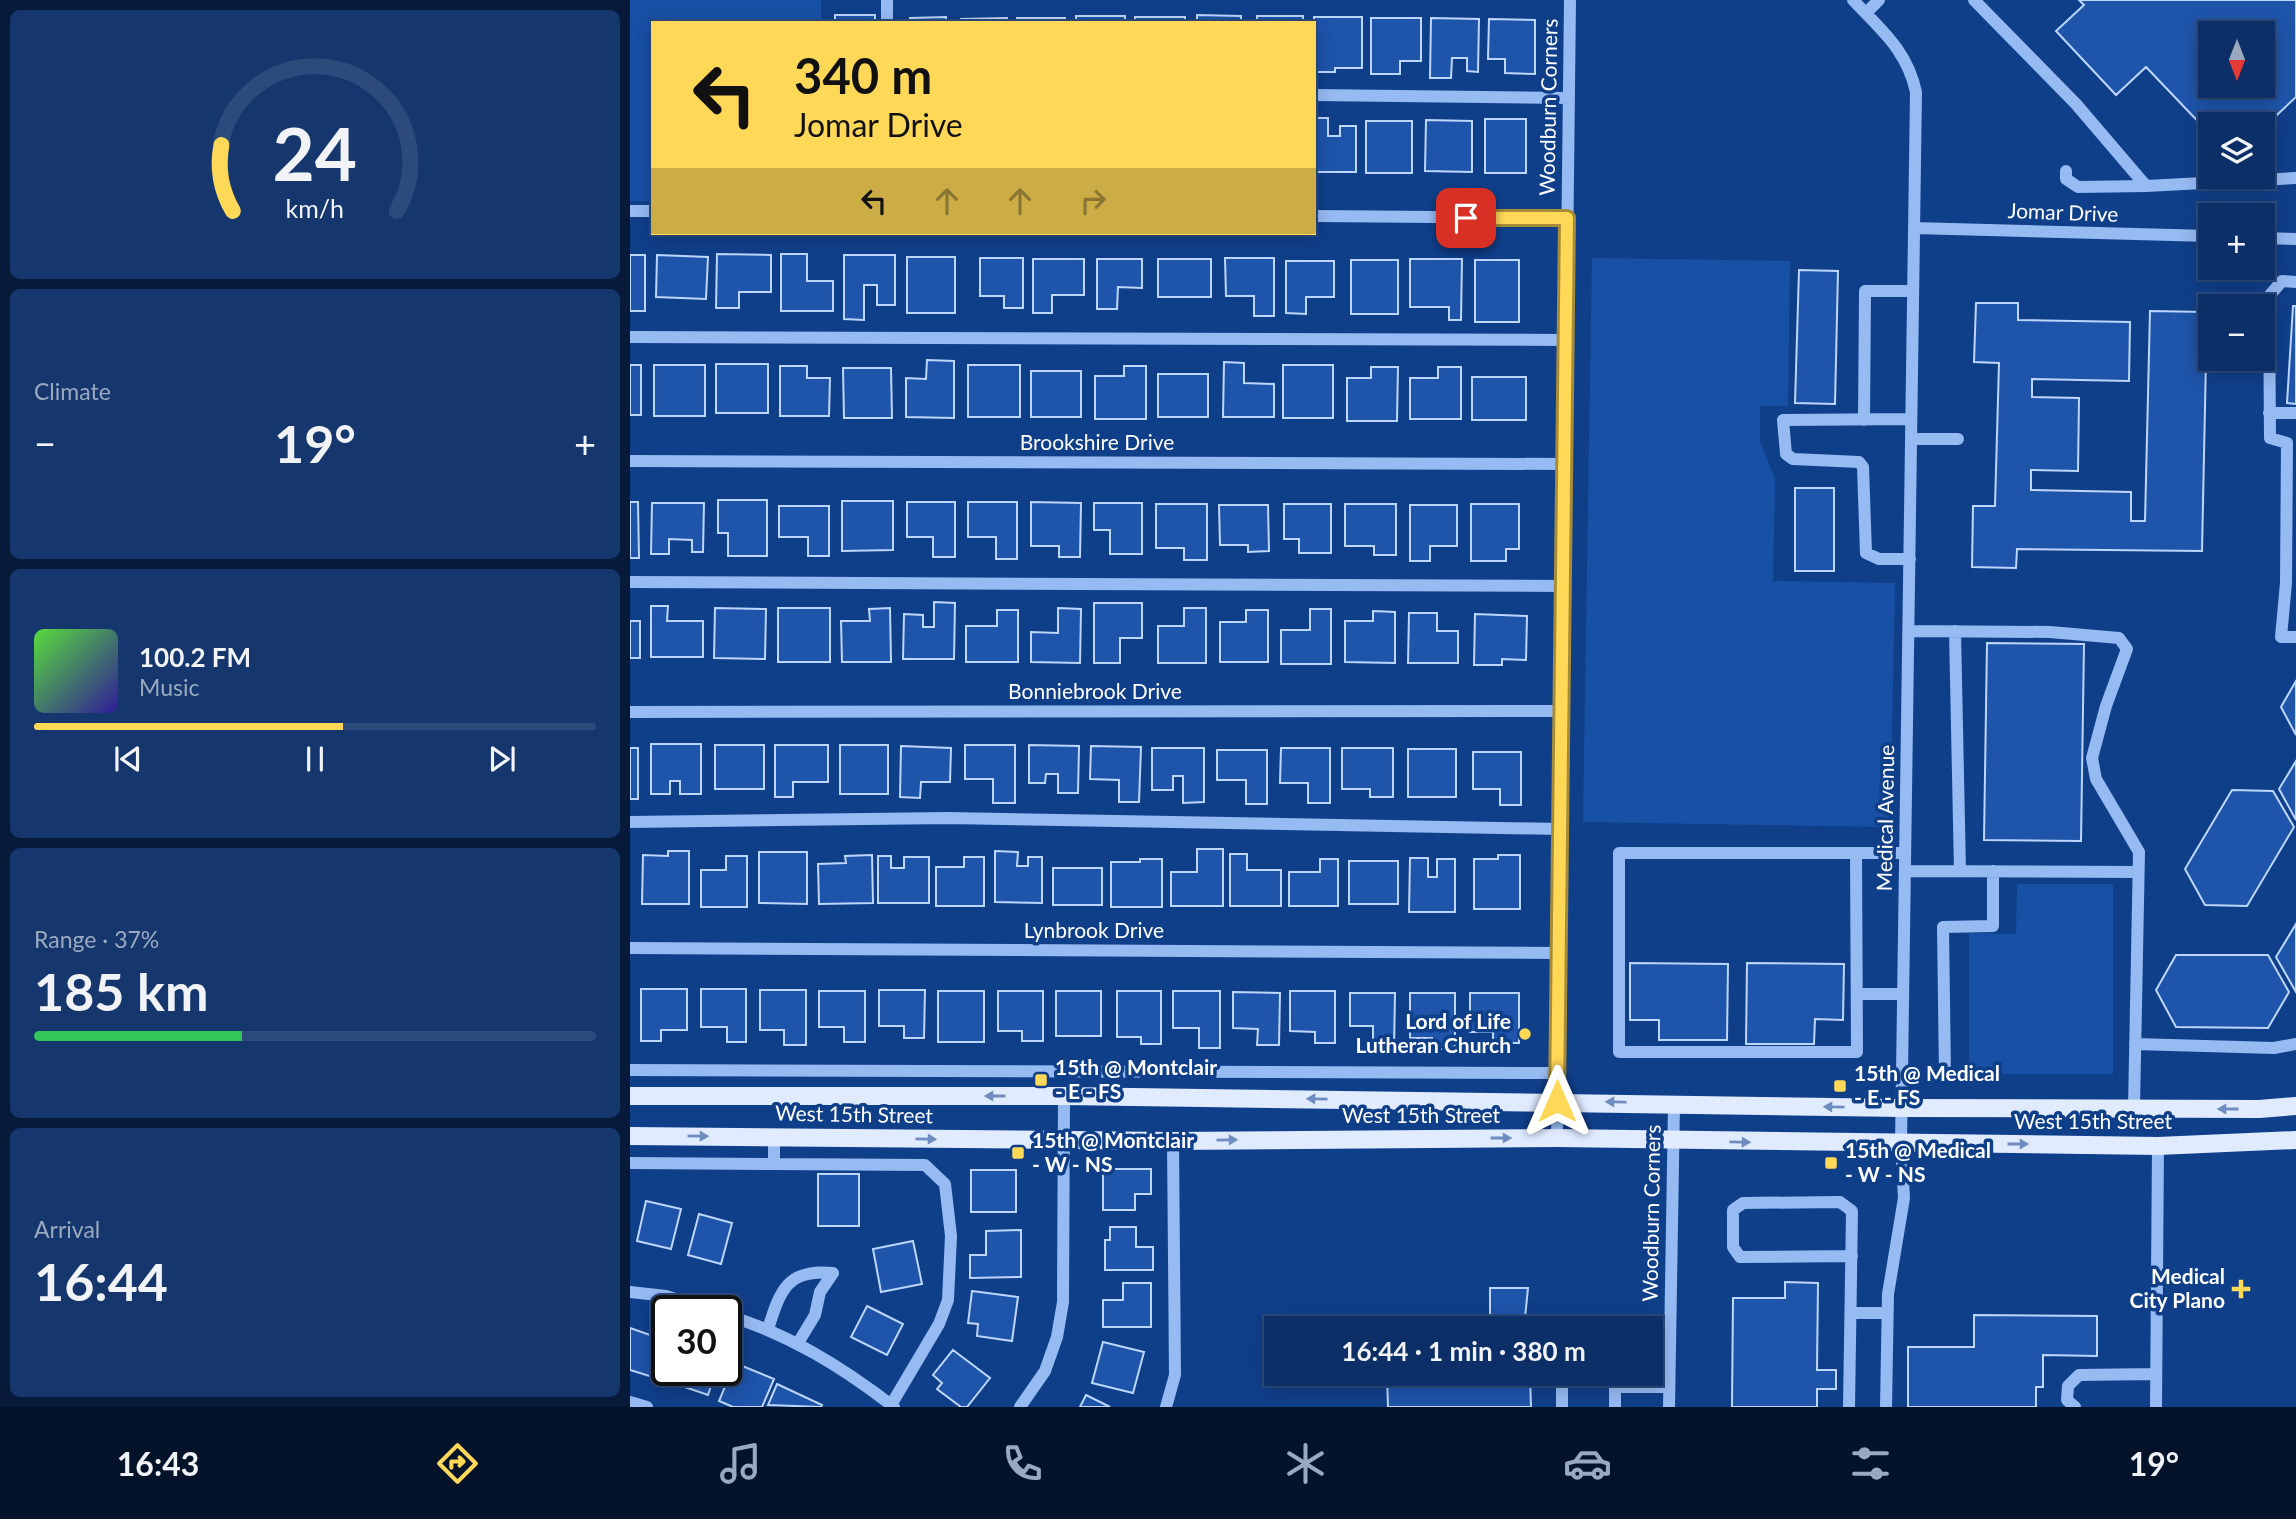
<!DOCTYPE html>
<html lang="en">
<head>
<meta charset="utf-8">
<style>
	:root { --surface:#0c2f68; --page:#15376e; --text:#f1f3f6; --muted:#9aa9c0; --line:#2c4a7c; --accent:#ffd857 }
	body { margin:0; font-family:Lato,sans-serif; background:var(--page); color:var(--text); height:100vh; display:flex; flex-direction:column; font-size:26px; white-space:nowrap }
	* { box-sizing:border-box; margin:0 }
	p { font-size:23px; color:var(--muted) }
	.icon { flex:none; width:38px; height:38px; fill:none; stroke:currentColor; stroke-width:2; stroke-linecap:round; stroke-linejoin:round }
	.map { position:relative; flex:1; overflow:hidden }
	.drawer { display:flex; flex-direction:column; gap:10px; padding:10px; background:#071a39; width:630px }
	.drawer>* { flex:none }
	.banner { position:absolute; left:21px; top:21px; width:665px; height:214px; border-radius:0px; box-shadow:0 4px 18px #0003,0 0 0 2px var(--line); background:#ffd857; color:#111; overflow:hidden }
	.needle { width:46px; rotate:180deg }
	.controls { position:absolute; left:1568px; top:21px; display:grid; gap:14px }
	.controls a { display:grid; place-items:center; width:77px; height:77px; border-radius:0px; background:var(--surface); box-shadow:0 4px 18px #0003,0 0 0 2px var(--line); font-size:35px }
	.speed { position:absolute; left:21px; top:1295px; display:flex; gap:14px; font-size:35px; font-weight:700; text-align:center }
	.speed>* { display:grid; place-content:center; width:91px; height:91px; border-radius:50%; background:var(--surface); box-shadow:0 4px 18px #0003,0 0 0 2px var(--line); line-height:1 }
	.speed .limit { border:4px solid #111; border-radius:10px; background:#fff; color:#111 }
	.pin { position:absolute; display:grid; place-items:center; width:60px; height:60px; color:#fff; margin:-30px; border-radius:14px; box-shadow:0 4px 10px #0006 }
	.me { position:absolute; width:77px; margin:-38px; rotate:0deg; stroke-linejoin:round; filter:drop-shadow(0 0 5px #0008) }
	.turn { display:flex; align-items:center; gap:24px; height:147px; padding:0 28px; font-size:32px }
	.turn .icon { width:91px; height:91px; stroke-width:2.5 }
	.turn b { display:block; font-size:49px; line-height:60px }
	.lanes { display:flex; align-items:center; height:66px; padding:0 28px; background:#0003; justify-content:center; gap:35px; direction:ltr }
	.lanes .off { opacity:.35 }
	.big { font-size:52px; font-weight:700; line-height:1.1 }
	.drawer .tile { flex:1; display:flex; flex-direction:column; justify-content:center; gap:10px; min-width:0; padding:0 24px; border-radius:10px; background:var(--page) }
	.drawer .dial { align-items:center; gap:0 }
	.dial svg { height:182px; overflow:visible; fill:none; stroke:var(--line); stroke-width:7; stroke-linecap:round; text-anchor:middle }
	.dial text { fill:var(--text); stroke:none }
	.song { display:flex; align-items:center; gap:21px }
	.cover { width:84px; height:84px; border-radius:10px; background:linear-gradient(135deg,hsl(110 70% 55%),hsl(250 70% 35%)) }
	.played { height:7px; border-radius:4px; background:linear-gradient(90deg,var(--accent) 55%,var(--line) 55%) }
	.keys { display:flex; justify-content:space-around; direction:ltr }
	.heat { display:flex; justify-content:space-between; align-items:center; font-size:38px; direction:ltr }
	.charge { height:10px; border-radius:5px; background:linear-gradient(90deg,#34c759 37%,var(--line) 0) }
	.trip { position:absolute; left:634px; top:1316px; width:399px; height:70px; border-radius:0px; background:var(--surface); box-shadow:0 4px 18px #0003,0 0 0 2px var(--line); font-weight:700; line-height:70px; text-align:center }
	.menu { display:flex; height:112px; justify-content:space-around; align-items:center; background:#05132a; color:var(--muted) }
	.menu .icon { width:49px; height:49px }
	.menu .current { color:var(--accent) }
	.menu b { font-size:32px; color:var(--text) }
	main { display:flex; flex:1; min-height:0 }
	.map>svg:first-child { display:block }
	.green { fill:#1850a5 }
	.building { fill:#1e54aa; stroke:#bdd6fd; stroke-width:2; fill-rule:evenodd }
	.lines { fill:none; stroke-linecap:round; stroke-linejoin:round }
	.minor { stroke:#96baf2; stroke-width:12 }
	.major { stroke:#e1ebff; stroke-width:18 }
	.oneway { fill:#6e8cbf }
	.route-casing { stroke:#a68c39; stroke-width:18 }
	.route { stroke:#ffd857; stroke-width:12 }
	.poi-dot { fill:#ffd857; stroke:#103f8a; stroke-width:2.5 }
	.labels { text-anchor:middle; stroke-width:7; stroke-linejoin:round; paint-order:stroke }
	.street-label { font-size:21px; fill:#fff; stroke:#103f8a }
	.poi-label { font-size:21px; font-weight:bold; fill:#fff; stroke:#103f8a; text-anchor:start }
</style>
</head>
<body>
<main>
<section class="drawer">
<div class="tile dial"><svg viewBox="0 0 100 80">
<path d="M14 69A42 42 0 1 1 86 69"/>
<path d="M14 69A42 42 0 0 1 9 40" stroke="#ffd857"/>
<text x="50" y="56" font-size="32" font-weight="700">24</text>
<text x="50" y="72" font-size="11">km/h</text>
</svg></div>
<div class="tile"><p>Climate</p>
<div class="heat"><a>−</a><b class="big">19°</b><a>+</a></div>
</div>
<div class="tile">
<div class="song"><i class="cover"></i><div><b>100.2 FM</b><p>Music</p></div></div>
<div class="played"></div>
<div class="keys"><svg class="icon" aria-label="previous" viewBox="0 0 24 24"><path d="M18 5L8 12l10 7zM5 5v14"/></svg><svg class="icon" aria-label="pause" viewBox="0 0 24 24"><path d="M8 5v14M16 5v14"/></svg><svg class="icon" aria-label="next" viewBox="0 0 24 24"><path d="M6 5l10 7-10 7zM19 5v14"/></svg></div>
</div>
<div class="tile"><p>Range · 37%</p><b class="big">185 km</b><div class="charge"></div></div>
<div class="tile"><p>Arrival</p><b class="big">16:44</b></div>
</section>
<div class="map">
<svg width="1666" height="1407" viewBox="0 0 1666 1407">
	<rect width="100%" height="100%" fill="#103f8a"/>
	<!-- green -->
	<path class="green" d="M0,0H191V23H23V201H0Z
		M962,258L1160,261L1158,406H1130V441L1145,479L1143,581L1265,583L1260,827L953,822Z
		M1387,884H1483V1074H1339V933L1386,934Z"/>
	<!-- building -->
	<path class="building" d="M1449,0H1666V97L1633,128V124H1580V134L1516,67L1486,95L1426,31L1454,5ZM1580,33H1633V86H1580Z
		M205,15H245V23H205Z
		M567,15L611,16V23H567Z
		M446,16H495V23H446Z
		M627,16H673V23H627Z
		M316,17V23H268L280,22V18Z
		M505,17H555V23H505Z
		M684,17H732V68H705V72H684Z
		M377,18V23H331V19Z
		M387,18H435V23H387Z
		M741,18H791V61H770V74H741Z
		M801,18L849,19L848,72L837,71V58H822L821,78H800Z
		M859,19L905,20V74L875,73V59H858Z
		M684,118H698V136H710V126H726V172H684Z
		M855,119H896V173H855Z
		M796,120L842,121V172L795,171Z
		M736,121H782V173H736Z
		M87,254L141,255V292H109V308H86Z
		M151,254H177V281H203V311H151Z
		M0,255H15V311H0Z
		M27,255L78,257L76,299L26,297Z
		M214,255H265V305H247V285H234V320L214,319Z
		M277,257H325V313H277Z
		M350,258H393V308H374V296H350Z
		M595,258H644V316H624V296H596Z
		M403,259H454V295H422V313H403Z
		M467,259H512V288L488,287L487,309H467Z
		M528,259H581V297H528Z
		M780,259H832L831,320H819V307H780Z
		M721,260H768V314H721Z
		M845,260H889V322H845Z
		M656,261H704V297H676V314L656,313Z
		M1169,270L1208,271L1205,404L1165,403Z
		M1346,303H1388V320L1500,322L1499,381L1402,379V397L1449,398L1448,471L1401,470V490L1501,492V521H1515L1520,311L1577,312L1572,551L1387,549L1386,568L1342,567L1343,506H1365L1369,363L1344,362Z
		M1663,306H1666V404L1657,403Z
		M297,360L324,361V418L276,417V378L296,379Z
		M594,362L614,363V383L644,384V417H593Z
		M86,364H138V413H86Z
		M0,365H11V415H0Z
		M24,365H75V416H24Z
		M338,365H390V417H338Z
		M653,365H703V418H653Z
		M150,366H177V378H200L199,416H150Z
		M494,366H516V419H465V376H494Z
		M741,367H768L767,421H717V378H741Z
		M808,367H831V419H780V378H808Z
		M213,368H261L262,418H214Z
		M401,371H451V417H401Z
		M528,374H578V417H528Z
		M842,377H896V420H842Z
		M1165,488H1204V571H1165Z
		M88,500H137V556H98V533H88Z
		M212,501H263V550L212,551Z
		M0,502H8L9,558H0Z
		M277,502H325V557H303V537H277Z
		M338,502H387V559H366V537H338Z
		M401,502L451,503L450,557H429V546H401Z
		M22,503H74L73,552H62V540L39,539V554H21Z
		M464,503H512V554H480V530H464Z
		M526,504H577V560H554V548H526Z
		M654,504H701V553H669V539H654Z
		M715,504H766V555H744V546H715Z
		M841,504H889V549H876V561H841Z
		M589,505H638L639,551L618,552V545H590Z
		M780,505H827V546H800V561H780Z
		M149,506H199V556H178V537H149Z
		M304,602L325,603L324,659H273L274,614L293,615V627H304Z
		M464,603H512V638H490V663H464Z
		M21,606H38L37,621H73V657H21Z
		M85,608L136,609L135,659L84,658Z
		M148,608H200V662H148Z
		M260,608L261,662H212L211,621H240L239,609Z
		M428,608L451,609L450,663L401,662V632L428,633Z
		M554,608H576V663H528V626H554Z
		M680,609H701V664H651V630H680Z
		M367,610H388V662H336V626H367Z
		M616,610H638V662H590V622H616Z
		M743,611L765,612V663L715,662V621H743Z
		M779,613H807V631H828V663H778Z
		M845,614L897,616L896,660L872,659V665H844Z
		M0,621H10V658H0Z
		M1357,643L1454,644L1451,841L1354,840Z
		M1666,681V735L1651,707Z
		M21,744H71V794H50V781H40V794H21Z
		M85,745H134V789H85Z
		M145,745H198V782H163V797H145Z
		M210,745H258V794H210Z
		M335,745H385V803H363V779H335Z
		M399,745L449,746L448,793H428V774H416L415,783H399Z
		M271,746L321,748L320,782H291L290,798L270,797Z
		M461,746L511,747L509,802H489V780L460,779Z
		M0,748H8V799H0Z
		M522,748H574V802L553,803V776H543V790H522Z
		M651,748H700V803H678V783H650Z
		M712,748H763V797H740V789H712Z
		M778,749H826V797H778Z
		M587,750H637V804H616V780H587Z
		M843,752H891V805H870V789H843Z
		M1666,761V820L1649,789Z
		M1602,790L1643,791L1664,827L1617,906L1575,905L1555,869Z
		M567,849H593V906H541V872H567Z
		M38,851H59V904H12L13,855L38,856Z
		M365,851L388,852L387,866H398V857H412V903L365,902Z
		M129,852H177V904L129,903Z
		M600,854H617V870H651V906H600Z
		M242,855L243,903L189,904L188,864L216,863L215,856Z
		M868,855H890V909H844V859H868Z
		M96,856H117V907H71V870H96Z
		M248,856H261V868H274V857H299V903H248Z
		M334,857H354V906H306V867H334Z
		M780,858H798V877H807V859H825V912H779Z
		M510,859H532V907H481V862H510Z
		M690,859H708V906H659V872H690Z
		M719,861H768V904H719Z
		M423,868H472V905H423Z
		M1666,924V992L1646,957Z
		M1546,955H1638L1659,992L1638,1028L1546,1027L1526,990Z
		M1000,963L1098,964L1097,1040H1029V1020H1000Z
		M1117,963L1214,964L1213,1020L1185,1019L1184,1044H1116Z
		M11,989H57V1030H31V1041H11Z
		M71,989H116V1042H97V1027H71Z
		M130,990H176V1045H154V1030H130Z
		M249,990H295L294,1038H274V1026H249Z
		M189,991H235V1042H214V1027H189Z
		M308,991H354V1042H308Z
		M368,991H413V1041H392V1031H368Z
		M426,991H471V1036H426Z
		M487,991H531V1044H511V1037H487Z
		M543,991H590V1048H569V1028H543Z
		M660,991H705V1043H685V1032L660,1031Z
		M603,992L650,993L649,1045H627L628,1029L603,1028Z
		M720,993H765L764,1049H743V1026H720Z
		M780,993H825V1049H802V1038H780Z
		M840,993H889V1043H863V1032H840Z
		M473,1169H521V1194H505V1210H473Z
		M341,1170H386V1212H341Z
		M188,1174H229V1226H188Z
		M16,1201L51,1209L41,1249L7,1241Z
		M69,1214L102,1223L91,1264L58,1255Z
		M480,1227H506V1247H523V1270H475V1240H480Z
		M391,1230V1277L340,1278V1255H356V1231Z
		M283,1241L292,1284L251,1292L243,1249Z
		M1155,1282L1188,1283L1187,1370H1206V1389H1187V1407H1102L1103,1298H1155Z
		M493,1283H521V1327H473V1300H493Z
		M860,1288H898L894,1328H757V1323L860,1322Z
		M342,1291L388,1297L382,1341L347,1336L348,1324L338,1323Z
		M237,1306L273,1324L257,1355L221,1337Z
		M1344,1315L1467,1316V1356L1413,1355V1387H1406V1407H1278V1347H1344Z
		M0,1328L37,1341V1355L29,1379L0,1370Z
		M473,1342L514,1352L503,1393L462,1383Z
		M323,1350L360,1378L337,1407H331L307,1389L312,1383L303,1375Z
		M105,1363L144,1379L132,1407H103L89,1401Z
		M47,1370H86L78,1395L43,1383Z
		M757,1374H895L900,1376L901,1407H758Z
		M147,1384L192,1405L191,1407L138,1405Z
		M456,1395L480,1407H450Z"/>
	<g class="lines">
		<!-- minor -->
		<path class="minor" d="M1223,0C1251,30 1277,50 1286,92L1271,1144L1274,1198L1258,1294L1256,1407
			M1344,0L1446,104L1516,186L1666,178
			M1236,13L1249,0
			M257,23V0
			M684,95L939,98
			M1436,171V179L1448,187L1516,186
			M0,211H23
			M684,216L937,218
			M1284,228L1580,236
			M1633,238L1666,239
			M1666,282L1652,281L1639,296L1640,438L1657,443L1656,583L1651,637H1666
			M0,337L935,340
			M1639,413H1666
			M1234,420L1235,291H1283
			M1281,439H1328
			M0,461L933,464
			M1280,559H1249L1236,553L1233,467L1229,462L1163,459L1156,454L1153,420L1281,419
			M0,582L932,586
			M1279,631L1420,632L1489,638L1497,649L1476,706L1462,758L1466,779L1509,852L1504,1108
			M1325,631L1330,871
			M0,712L931,711
			M0,822L318,818L929,829
			M1226,854L1227,1052H989V853H1274
			M1275,871L1508,872
			M0,948L927,953
			M1227,994H1273
			M1505,1044L1644,1048L1666,1044
			M0,1070L927,1073
			M1315,1075L1313,927L1363,926V871
			M144,1137V1164L295,1165L315,1184L321,1236L318,1300L309,1324L261,1405
			M927,1138L940,0
			M0,1163L144,1164
			M0,1292L36,1296L82,1311
			M1221,1313H1257
			M96,1315C159,1334 212,1367 264,1407
			M941,1328L960,1320L977,1328
			M138,1329C150,1291 157,1268 203,1273L190,1292L185,1315L168,1343
			M932,1374V1407
			M985,1374V1387H1039
			M0,1402L17,1407
			M390,1407L415,1371L427,1337L433,1302L434,1096
			M536,1407L545,1375L543,1141
			M985,1407V1387
			M1039,1407L1044,1104
			M1219,1407L1222,1211L1210,1202L1113,1203L1103,1210V1247L1110,1257L1222,1256
			M1445,1407L1437,1400L1438,1386L1449,1375L1526,1374
			M1526,1407L1528,1146"/>
		<!-- major -->
		<path class="major" d="M0,1096H434L1272,1108L1629,1109L1666,1106
			M0,1136L543,1141L927,1138L1528,1146L1666,1140"/>
	</g>
	<!-- one-way arrows -->
	<defs><path id="oneway-solid" d="M-6-.8H1V-3.2L6.5 0L1 3.2V.8H-6Z" transform="scale(1.75)"/></defs>
	<g class="oneway">
		<use href="#oneway-solid" transform="translate(365 1096) rotate(-180)"/>
		<use href="#oneway-solid" transform="translate(687 1099) rotate(-179)"/>
		<use href="#oneway-solid" transform="translate(986 1102) rotate(-179)"/>
		<use href="#oneway-solid" transform="translate(1204 1107) rotate(-179)"/>
		<use href="#oneway-solid" transform="translate(1598 1109) rotate(180)"/>
		<use href="#oneway-solid" transform="translate(68 1136) rotate(1)"/>
		<use href="#oneway-solid" transform="translate(871 1138)"/>
		<use href="#oneway-solid" transform="translate(296 1139) rotate(1)"/>
		<use href="#oneway-solid" transform="translate(597 1140) rotate(-1)"/>
		<use href="#oneway-solid" transform="translate(1110 1142) rotate(1)"/>
		<use href="#oneway-solid" transform="translate(1388 1144)"/>
	</g>
	<g class="lines">
		<defs>
			<path id="route" d="M836,218H937L927,1101"/>
		</defs>
		<!-- route casing -->
		<use href="#route" class="route-casing"/>
		<!-- route -->
		<use href="#route" class="route"/>
	</g>
	<!-- markers -->
	<g class="poi-dot">
		<circle cx="895" cy="1034" r="7"/>
		<rect x="404" y="1073" width="14" height="14" rx="3.5"/>
		<rect x="1203" y="1079" width="14" height="14" rx="3.5"/>
		<rect x="381" y="1146" width="14" height="14" rx="3.5"/>
		<rect x="1194" y="1156" width="14" height="14" rx="3.5"/>
		<path d="M1607.5 1278.5h7v7h7v7h-7v7h-7v-7h-7v-7h7z"/>
	</g>
	<g class="labels">
		<!-- street labels -->
		<g class="street-label">
			<text transform="translate(919 107) rotate(-89)" y="7">Woodburn Corners</text>
			<text transform="translate(1433 213) rotate(2)" y="7">Jomar Drive</text>
			<text x="467" y="450">Brookshire Drive</text>
			<text x="465" y="699">Bonniebrook Drive</text>
			<text transform="translate(1256 818) rotate(-89)" y="7">Medical Avenue</text>
			<text x="464" y="938">Lynbrook Drive</text>
			<text transform="translate(224 1115) rotate(1)" y="7">West 15th Street</text>
			<text x="791" y="1123">West 15th Street</text>
			<text x="1463" y="1129">West 15th Street</text>
			<text transform="translate(1022 1213) rotate(-89)" y="7">Woodburn Corners</text>
		</g>
		<!-- poi labels -->
		<g class="poi-label">
			<text x="881" y="1029" text-anchor="end">Lord of Life<tspan x="881" dy="24">Lutheran Church</tspan></text>
			<text x="425" y="1075">15th @ Montclair<tspan x="425" dy="24">- E - FS</tspan></text>
			<text x="1224" y="1081">15th @ Medical<tspan x="1224" dy="24">- E - FS</tspan></text>
			<text x="402" y="1148">15th @ Montclair<tspan x="402" dy="24">- W - NS</tspan></text>
			<text x="1215" y="1158">15th @ Medical<tspan x="1215" dy="24">- W - NS</tspan></text>
			<text x="1595" y="1284" text-anchor="end">Medical<tspan x="1595" dy="24">City Plano</tspan></text>
		</g>
	</g>
</svg>
<div class="controls">
<a><svg class="needle" viewBox="-14 -14 28 28"><path d="M0-13l5 13h-10z" fill="#e53935"/><path d="M0 13l5-13h-10z" fill="#9aa9c0"/></svg></a>
<a><svg class="icon" aria-label="layers" viewBox="0 0 24 24"><path d="M12 4l9 5-9 5-9-5zM3 14l9 5 9-5"/></svg></a>
<a>+</a>
<a>−</a>
</div>
<div class="speed"><div class="limit">30</div></div>
<div class="pin" style="left:836px;top:218px;background:#d93025"><svg class="icon" aria-label="arrive" viewBox="0 0 24 24"><path d="M6 21V4h12l-3 4 3 4H6"/></svg></div>
<svg class="me" style="left:927px;top:1101px" viewBox="-20 -20 40 40"><path d="M0-17L14 15 0 8-14 15z" fill="#ffd857" stroke="#fff" stroke-width="4"/></svg>
<div class="trip">16:44 · 1 min · 380 m</div>
<div class="banner">
<div class="turn"><svg class="icon" aria-label="left" viewBox="0 0 24 24"><path d="M17 20v-9H6M10 6l-5 5 5 5"/></svg><div><b>340 m</b>Jomar Drive</div></div>
<div class="lanes"><svg class="icon" aria-label="left" viewBox="0 0 24 24"><path d="M17 20v-9H6M10 6l-5 5 5 5"/></svg><svg class="icon off" aria-label="ahead" viewBox="0 0 24 24"><path d="M12 20V5M6 11l6-6 6 6"/></svg><svg class="icon off" aria-label="ahead" viewBox="0 0 24 24"><path d="M12 20V5M6 11l6-6 6 6"/></svg><svg class="icon off" aria-label="right" viewBox="0 0 24 24"><path d="M7 20v-9h11M14 6l5 5-5 5"/></svg></div>
</div>
</div>
</main>
<nav class="menu">
<b>16:43</b>
<svg class="icon current" aria-label="directions" viewBox="0 0 24 24"><path d="M12 3l9 9-9 9-9-9zM9 14v-3h6M13 9l2 2-2 2"/></svg>
<svg class="icon" aria-label="music" viewBox="0 0 24 24"><path d="M9 18V5l10-2v13"/><circle cx="6" cy="18" r="3"/><circle cx="16" cy="16" r="3"/></svg>
<svg class="icon" aria-label="phone" viewBox="0 0 24 24"><path d="M5 4h4l2 5-3 2q2 4 5 5l2-3 5 2v4C11 20 4 13 5 4z"/></svg>
<svg class="icon" aria-label="climate" viewBox="0 0 24 24"><path d="M12 3v18M4 7l16 10M4 17L20 7"/></svg>
<svg class="icon" aria-label="car" viewBox="0 0 24 24"><path d="M5 17H2v-5l4-1 3-4h7l3 4 3 1v5h-3M9 17h6M6 11h13"/><circle cx="7" cy="17" r="2"/><circle cx="17" cy="17" r="2"/></svg>
<svg class="icon" aria-label="filters" viewBox="0 0 24 24"><path d="M4 7h16M4 17h16"/><circle cx="9" cy="7" r="2"/><circle cx="15" cy="17" r="2"/></svg>
<b>19°</b>
</nav>
</body>
</html>
